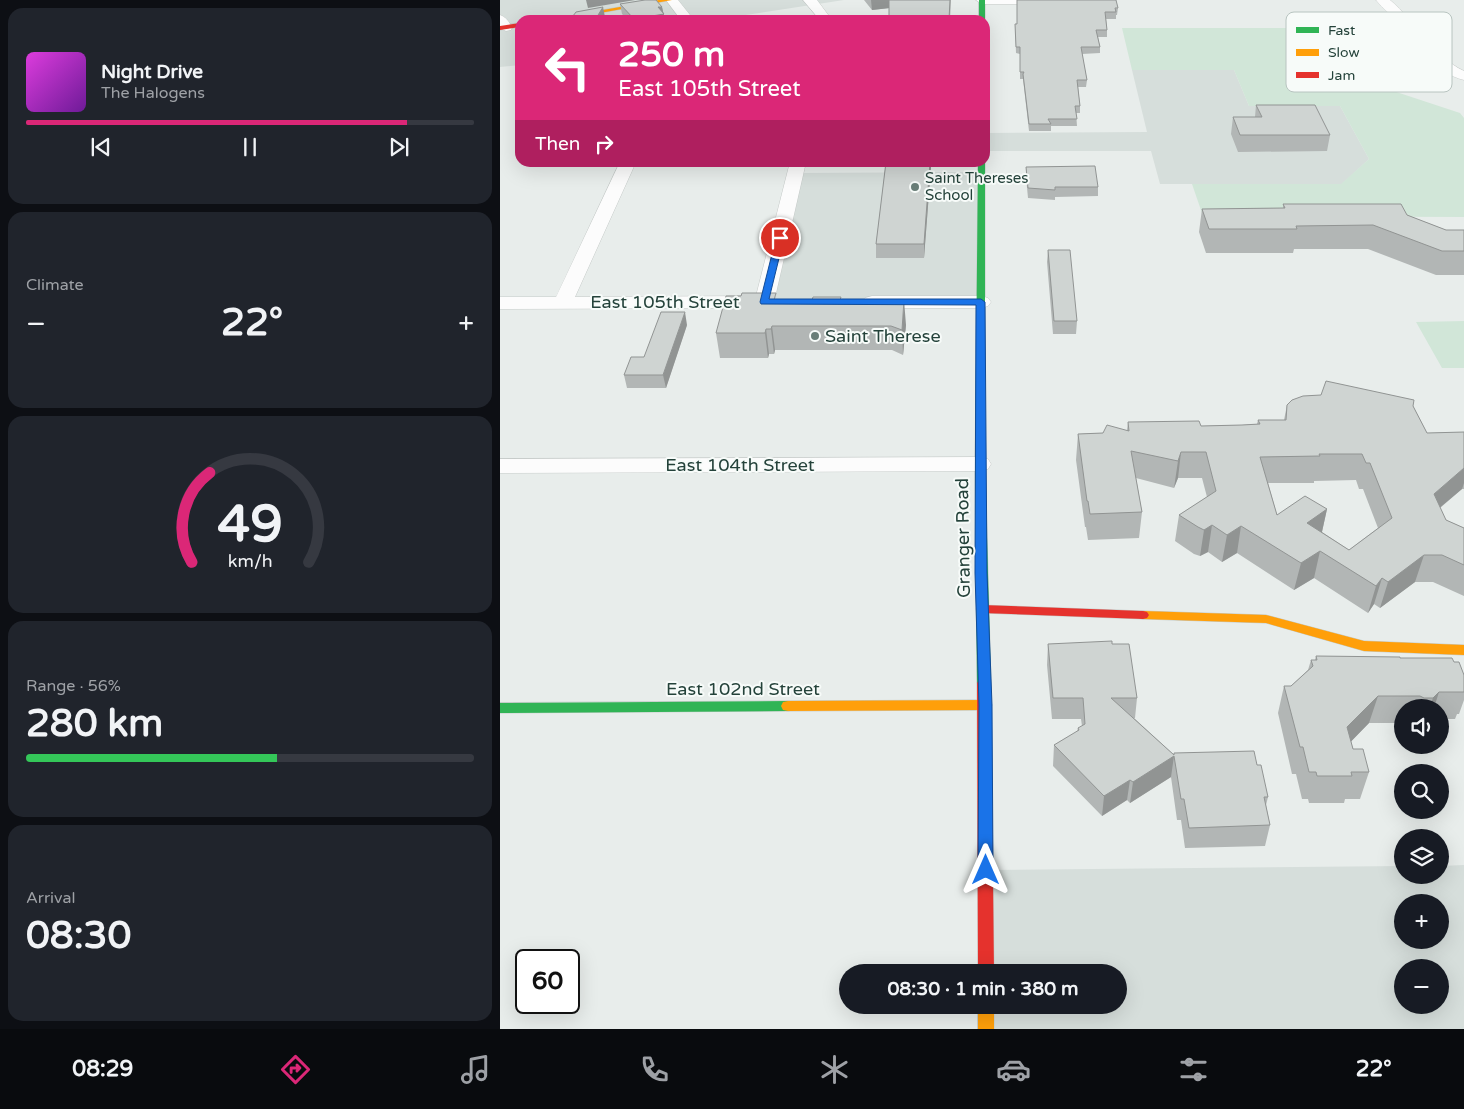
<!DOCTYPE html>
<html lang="en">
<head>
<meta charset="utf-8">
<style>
	:root { --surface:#171b24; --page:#20242c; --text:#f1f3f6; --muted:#9ea1a6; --line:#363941; --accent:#db2777 }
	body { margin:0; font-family:"Varela Round",sans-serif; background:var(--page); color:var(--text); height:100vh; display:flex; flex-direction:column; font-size:19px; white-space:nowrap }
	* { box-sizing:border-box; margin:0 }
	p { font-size:16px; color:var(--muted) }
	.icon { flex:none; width:28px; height:28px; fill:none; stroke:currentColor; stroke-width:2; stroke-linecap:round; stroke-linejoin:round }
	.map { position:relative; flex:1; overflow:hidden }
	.details { display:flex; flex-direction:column; gap:8px; padding:8px; background:#0d0f14; width:500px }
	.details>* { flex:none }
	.hud { position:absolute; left:15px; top:15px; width:475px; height:152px; border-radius:15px; box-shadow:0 5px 20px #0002; background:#db2777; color:#fff; overflow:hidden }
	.buttons { position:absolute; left:894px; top:699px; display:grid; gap:10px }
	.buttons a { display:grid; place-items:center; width:55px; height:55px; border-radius:50%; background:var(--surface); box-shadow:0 5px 20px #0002; font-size:25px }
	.speed { position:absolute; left:15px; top:949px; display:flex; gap:10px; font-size:25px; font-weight:700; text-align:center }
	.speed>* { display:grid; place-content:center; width:65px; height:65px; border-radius:50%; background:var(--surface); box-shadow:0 5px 20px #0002; line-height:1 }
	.speed .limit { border:2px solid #111; border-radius:8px; background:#fff; color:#111 }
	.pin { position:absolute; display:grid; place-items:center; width:42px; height:42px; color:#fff; margin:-21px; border:2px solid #fff; border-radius:50%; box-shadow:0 1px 5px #0007 }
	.me { position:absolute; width:55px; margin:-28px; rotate:0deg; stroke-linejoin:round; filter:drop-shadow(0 0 4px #0008) }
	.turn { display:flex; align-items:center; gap:18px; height:105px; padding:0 20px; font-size:22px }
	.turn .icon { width:65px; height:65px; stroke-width:2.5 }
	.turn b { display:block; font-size:35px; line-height:42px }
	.then { display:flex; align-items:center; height:48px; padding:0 20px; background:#0003; gap:10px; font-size:19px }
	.big { font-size:38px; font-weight:700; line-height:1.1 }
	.details .widget { flex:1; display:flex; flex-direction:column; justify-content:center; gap:8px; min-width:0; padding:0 18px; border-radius:15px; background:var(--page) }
	.details .dial { align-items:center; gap:0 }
	.dial svg { height:130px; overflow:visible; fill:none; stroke:var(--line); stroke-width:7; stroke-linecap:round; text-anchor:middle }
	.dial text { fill:var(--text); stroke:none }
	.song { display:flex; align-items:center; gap:15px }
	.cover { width:60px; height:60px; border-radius:8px; background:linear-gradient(135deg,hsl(300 70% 55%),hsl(280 70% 35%)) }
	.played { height:5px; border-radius:2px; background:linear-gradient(90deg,var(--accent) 85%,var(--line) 85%) }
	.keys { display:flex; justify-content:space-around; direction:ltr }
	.heat { display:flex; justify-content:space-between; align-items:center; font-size:28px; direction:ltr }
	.charge { height:8px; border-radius:4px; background:linear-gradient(90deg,#34c759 56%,var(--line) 0) }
	.trip { position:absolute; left:339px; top:964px; width:288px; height:50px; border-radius:25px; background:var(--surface); box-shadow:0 5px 20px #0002; font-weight:700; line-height:50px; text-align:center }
	.menu { display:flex; height:80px; justify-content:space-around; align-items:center; background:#090b0e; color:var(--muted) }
	.menu .icon { width:35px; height:35px }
	.menu .selected { color:var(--accent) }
	.menu b { font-size:22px; color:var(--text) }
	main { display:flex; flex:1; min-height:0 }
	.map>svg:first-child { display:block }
	.built { fill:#d6dedb; fill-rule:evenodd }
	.green { fill:#d1e6d8 }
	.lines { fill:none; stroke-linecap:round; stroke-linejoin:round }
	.street-casing { stroke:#c5cac8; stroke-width:1 }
	.fast-casing { stroke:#c3cbc8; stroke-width:1 }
	.slow-casing { stroke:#c3cbc8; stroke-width:1 }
	.jam-casing { stroke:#c3cbc8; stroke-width:1 }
	.street { fill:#fcfcfc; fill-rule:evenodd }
	.fast { fill:#30b455; fill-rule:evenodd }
	.slow { fill:#ff9f0a; fill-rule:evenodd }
	.jam { fill:#e5322d; fill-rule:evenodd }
	.wall { fill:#b2b6b5; fill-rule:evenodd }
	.shaded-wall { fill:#919493 }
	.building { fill:#cfd4d2; stroke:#919493; fill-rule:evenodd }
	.route { fill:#1a73e8; stroke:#114b97 }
	.poi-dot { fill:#697e78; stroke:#f7fbf9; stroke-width:2 }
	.labels { text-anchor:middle; stroke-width:4; stroke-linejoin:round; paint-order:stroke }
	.far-poi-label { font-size:15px; fill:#24423a; stroke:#f7fbf9; text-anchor:start }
	.street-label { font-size:18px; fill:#24423a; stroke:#f7fbf9 }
	.poi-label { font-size:18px; fill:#24423a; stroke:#f7fbf9; text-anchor:start }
	.key { fill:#f7fbf9; stroke:#b8c4c0; stroke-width:1 }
	.key-label { font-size:14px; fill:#24423a }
</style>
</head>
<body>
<main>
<section class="details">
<div class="widget">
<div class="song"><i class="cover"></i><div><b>Night Drive</b><p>The Halogens</p></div></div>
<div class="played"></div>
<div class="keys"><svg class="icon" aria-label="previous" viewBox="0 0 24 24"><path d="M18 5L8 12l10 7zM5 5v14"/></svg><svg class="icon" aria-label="pause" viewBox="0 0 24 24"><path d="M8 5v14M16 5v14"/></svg><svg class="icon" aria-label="next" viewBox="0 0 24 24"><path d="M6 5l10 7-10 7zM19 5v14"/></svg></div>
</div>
<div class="widget"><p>Climate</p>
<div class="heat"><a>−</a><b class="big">22°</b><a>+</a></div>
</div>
<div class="widget dial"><svg viewBox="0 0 100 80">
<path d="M14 69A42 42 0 1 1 86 69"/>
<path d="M14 69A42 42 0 0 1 25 14" stroke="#db2777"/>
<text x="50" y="56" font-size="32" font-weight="700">49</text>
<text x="50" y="72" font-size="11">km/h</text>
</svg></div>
<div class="widget"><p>Range · 56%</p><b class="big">280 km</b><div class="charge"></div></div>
<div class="widget"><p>Arrival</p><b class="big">08:30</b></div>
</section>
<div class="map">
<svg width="964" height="1029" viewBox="0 0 964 1029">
	<rect width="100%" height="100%" fill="#e8edeb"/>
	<!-- built -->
	<path class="built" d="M0,0H344L213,20H20V65L0,67Z
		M632,70H734L749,106H840L869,159L842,184H660L651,151H485V133L647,132Z
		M482,172L481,302H264L296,173Z
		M964,865V1029H486V1005H618V972H486V870L902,866V875H940V866ZM902,902H940V940H902ZM902,968H940V1005H902Z"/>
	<!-- green -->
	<path class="green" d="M622,28H829L863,81L960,113L964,118V217L703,216L692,184H841L869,159L840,106H749L734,70H632Z
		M964,321V368H942L916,322Z"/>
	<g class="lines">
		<defs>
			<path id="street" d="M166,0H178L194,20H181Z
				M303,0H317L332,20H320Z
				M476,0H549L543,4H482Z
				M876,0H890C915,21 934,57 964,71V80C935,73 920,45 901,24C893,16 883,9 876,0Z
				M0,15C6,17 9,22 12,27L11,30L6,31L0,28Z
				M120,162H136L75,297L256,296L290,162H306L274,302L271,306L264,308L0,309V297H56Z
				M372,296H481L488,298L491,302L488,306L481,308H372L365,306L362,302L365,298Z
				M480,457L488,459L491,464L488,469L480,471L0,473V459Z"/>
			<path id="fast" d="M479,0H485V20H479Z
				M485,161V464L491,683L489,686L484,688L479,686L477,683L475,464L478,162H485Z
				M288,701L293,702L295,706L293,710L288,711L0,713V703Z"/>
			<path id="slow" d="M159,0H172L61,20H47Z
				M643,611L766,615L864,641L964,645V655L864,651L766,623L643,619L639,618L637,615L639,612Z
				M485,700L490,701L492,705L490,709L485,710L288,711L283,710L281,706L283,702L288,701Z
				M478,1005H494V1029H478Z"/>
			<path id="jam" d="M20,23V27L0,30V26Z
				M482,605L643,611L647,612L649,615L647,618L643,619L482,613L478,612L476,609L478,606Z
				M484,678L489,680L491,683L494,972H478L477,683L479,680Z"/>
		</defs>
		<!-- street casing -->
		<use href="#street" class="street-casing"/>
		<!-- fast casing -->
		<use href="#fast" class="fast-casing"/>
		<!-- slow casing -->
		<use href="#slow" class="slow-casing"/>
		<!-- jam casing -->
		<use href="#jam" class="jam-casing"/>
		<!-- street -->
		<use href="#street" class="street"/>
		<!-- fast -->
		<use href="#fast" class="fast"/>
		<!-- slow -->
		<use href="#slow" class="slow"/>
		<!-- jam -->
		<use href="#jam" class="jam"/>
	</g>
	<!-- wall -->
	<path class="wall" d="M364,0H451L450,20H389V8L372,10Z
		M120,4L162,7L165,20H128L122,14Z
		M618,8L617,15H616V19H606L607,30V37H598L600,47V53L582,54L587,80L586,87H578L580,106V113H576L577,126H551V131H529L523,79H520V54L516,53L515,24Z
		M756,105L830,135L827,151L738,152L731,134L733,117H755Z
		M386,162H437V167H431L424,258H376V244Z
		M526,167L598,187V196L555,197V200L528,198L526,177Z
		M783,204L907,215L946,230H964V275H936L868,249H794L793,253H706L699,232L702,209L783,208Z
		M548,250L577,321L576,334H553L547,262Z
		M341,297V300L406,325L403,355L392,350H275L274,354H269L268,358H220L216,333L277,300H312Z
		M187,325L166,388H127L124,375L144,357Z
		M787,405L913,406L927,433L964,432V489H962L940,508L946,520L964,528V596L933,582H915L880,608L874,604L868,613L814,578L794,590L737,553L722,562L708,552L700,556L694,554L675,541L679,515L707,497L702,478H678L674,488L636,478L642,512L639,538L588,540L586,527H585L576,460L578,434L603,433L627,430L628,422L701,426L742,425L757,424L758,420H784ZM856,480L859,489H863L878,528L849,550L822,532L827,509L777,515L768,483H814V481Z
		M548,644H612L637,698L635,718H634L674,755L757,765L768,797L766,805L770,825L765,846L685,848L681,820H677L671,777L630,803L627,800L602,816L553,766L554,745L577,732L578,728L582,726L581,719H552L547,665Z
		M816,656L900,658L954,662L964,675V700L959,714H957L955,719H940V708H902V723H869L851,741L853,749L869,772L860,799H845L844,803H809L808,799H802L796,774H792L778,713L784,686H791L808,670L811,660H815Z"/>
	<!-- shaded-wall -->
	<path class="shaded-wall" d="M86,0H135L88,8Z
		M371,0H390V8L372,10Z
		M103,7L105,17L103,20H95Z
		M158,7H162L165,20H134V19Z
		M430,162H431V167L424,258V244Z
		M404,300L406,325L403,355L402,330Z
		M185,312L187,325L166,388L163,375Z
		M272,326L275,350L274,354L271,329Z
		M266,329L269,354L268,358L265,333Z
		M681,452L678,478L674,488L678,461Z
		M964,468V483L962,489L925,520L934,494Z
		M827,509L821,536L807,523Z
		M712,525L708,552L700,556L704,530Z
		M741,526L737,553L722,562L727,535Z
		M820,551L814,578L794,590L801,563Z
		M924,555L915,582L880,608L888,582Z
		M882,578L874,604L868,613L876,586Z
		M939,692L934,708H929L933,698Z
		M878,696L869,723L839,754L847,727Z
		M674,756L671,777L630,803L633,782Z
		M630,780L627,800L602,816L604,796Z"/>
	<!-- building -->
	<path class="building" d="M145,0H156L162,7H158L164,14L134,19L120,4Z
		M389,0H450L449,20H389Z
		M517,0H616L618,8H615L616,12H605L607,30H596L600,47H581L587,80H577L580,106H575L577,119H548L551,124H529L523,74L524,72H520V47H516L515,24H517Z
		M103,7L95,20H70L76,12Z
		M756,105H815L830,135H740L733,117H762Z
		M386,162H430L424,244H376Z
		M595,166L598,187H555V190L528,188L526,167Z
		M783,204H901L907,215L946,230H964V251H942L873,225L796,226L797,229H709L702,209L785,208Z
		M548,250H570L577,321H554Z
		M242,293H276L274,300H312L313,297H341L340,300H404L402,330L391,326H272L271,329H266L265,333H216L226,296H241Z
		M161,312H185L163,375H124L131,357H144Z
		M826,381L914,400L913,406L927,433L964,432V468L934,494L946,520L964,528V565L942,555H924L888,582L882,578L876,586L820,551L801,563L741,526L727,535L712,525L704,530L698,527L679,515L716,491L706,452H681L678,461L631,451L642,512L590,514L588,501H587L578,434L603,433L607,425L629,431L628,422L699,421L701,426L742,425L760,424L758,420H786L787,405L792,400L803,396L821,395ZM819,454H862L866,463H870L892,518L849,550L807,523L827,509L805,496L777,515L760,457L820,456Z
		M612,641V644H629L637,698H611L674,755V753L754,751L757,765H761L768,797H764L770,825L689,828L684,799H681L674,756L633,782L630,780L604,796L554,745L579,730L578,728L585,724L583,698H553L548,644Z
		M816,656L900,657V658H952L954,662H959L964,675V692H939L933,698H924L920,696H878L847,727L853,749H863L869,772H851L852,776H817L816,772H809L803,747H800L784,686H791L813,666L811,660H817Z"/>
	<!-- route -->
	<path class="route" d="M280,235L284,238L269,299H481L485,302L487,573L492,705L493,870L491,875L486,877L481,875L478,870L479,705L475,573L476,305L261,304L260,302L276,238Z"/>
	<!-- markers -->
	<g class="poi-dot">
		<circle cx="415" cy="187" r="5"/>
		<circle cx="315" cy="336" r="5"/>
	</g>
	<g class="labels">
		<!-- far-poi labels -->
		<g class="far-poi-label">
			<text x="425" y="183">Saint Thereses<tspan x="425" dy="17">School</tspan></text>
		</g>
		<!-- street labels -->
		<g class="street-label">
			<text x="165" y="308">East 105th Street</text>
			<text x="240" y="471">East 104th Street</text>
			<text transform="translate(463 538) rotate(-91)" y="6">Granger Road</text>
			<text x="243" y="695">East 102nd Street</text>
		</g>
		<!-- poi labels -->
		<g class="poi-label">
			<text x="325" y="342">Saint Therese</text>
		</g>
	</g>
	<!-- legend -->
	<rect x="786" y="12" width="166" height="80" rx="8" class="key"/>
	<rect x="796" y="27" width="23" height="6" fill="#30b455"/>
	<rect x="796" y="49" width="23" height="7" fill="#ff9f0a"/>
	<rect x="796" y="72" width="23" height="6" fill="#e5322d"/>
	<g class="key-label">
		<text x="828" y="35">Fast</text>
		<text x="828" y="57">Slow</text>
		<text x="828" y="80">Jam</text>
	</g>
</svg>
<div class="buttons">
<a><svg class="icon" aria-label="sound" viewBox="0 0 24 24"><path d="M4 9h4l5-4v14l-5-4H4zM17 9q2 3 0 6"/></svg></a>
<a><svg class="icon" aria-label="search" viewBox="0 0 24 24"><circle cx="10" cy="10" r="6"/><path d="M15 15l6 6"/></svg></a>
<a><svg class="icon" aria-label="layers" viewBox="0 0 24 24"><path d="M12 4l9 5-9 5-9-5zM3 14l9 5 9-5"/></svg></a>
<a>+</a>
<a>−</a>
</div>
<div class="speed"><div class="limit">60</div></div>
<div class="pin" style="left:280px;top:238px;background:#d93025"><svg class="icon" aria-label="arrive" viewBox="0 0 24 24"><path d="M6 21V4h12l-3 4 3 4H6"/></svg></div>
<svg class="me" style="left:486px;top:870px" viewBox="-20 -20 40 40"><path d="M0-17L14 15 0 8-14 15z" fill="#1a73e8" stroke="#fff" stroke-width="4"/></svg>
<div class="trip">08:30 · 1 min · 380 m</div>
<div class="hud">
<div class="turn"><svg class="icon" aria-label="left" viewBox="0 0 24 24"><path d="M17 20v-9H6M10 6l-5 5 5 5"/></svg><div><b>250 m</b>East 105th Street</div></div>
<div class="then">Then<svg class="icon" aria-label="right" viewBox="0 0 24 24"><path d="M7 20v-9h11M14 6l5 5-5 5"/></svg></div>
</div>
</div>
</main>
<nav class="menu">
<b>08:29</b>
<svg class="icon selected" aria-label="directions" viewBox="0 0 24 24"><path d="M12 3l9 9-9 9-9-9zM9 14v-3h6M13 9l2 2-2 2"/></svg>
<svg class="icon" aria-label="music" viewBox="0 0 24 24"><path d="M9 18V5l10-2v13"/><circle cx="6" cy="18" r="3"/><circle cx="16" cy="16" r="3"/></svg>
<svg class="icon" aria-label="phone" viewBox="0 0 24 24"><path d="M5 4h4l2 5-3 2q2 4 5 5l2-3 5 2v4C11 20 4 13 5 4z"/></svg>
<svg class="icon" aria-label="climate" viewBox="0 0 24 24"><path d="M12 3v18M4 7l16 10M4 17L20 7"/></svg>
<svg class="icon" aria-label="car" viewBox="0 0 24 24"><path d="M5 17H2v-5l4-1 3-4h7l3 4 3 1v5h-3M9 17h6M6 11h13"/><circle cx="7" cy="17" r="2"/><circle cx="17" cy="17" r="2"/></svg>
<svg class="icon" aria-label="filters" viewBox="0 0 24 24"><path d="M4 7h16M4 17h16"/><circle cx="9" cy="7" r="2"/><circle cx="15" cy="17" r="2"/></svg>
<b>22°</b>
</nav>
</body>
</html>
